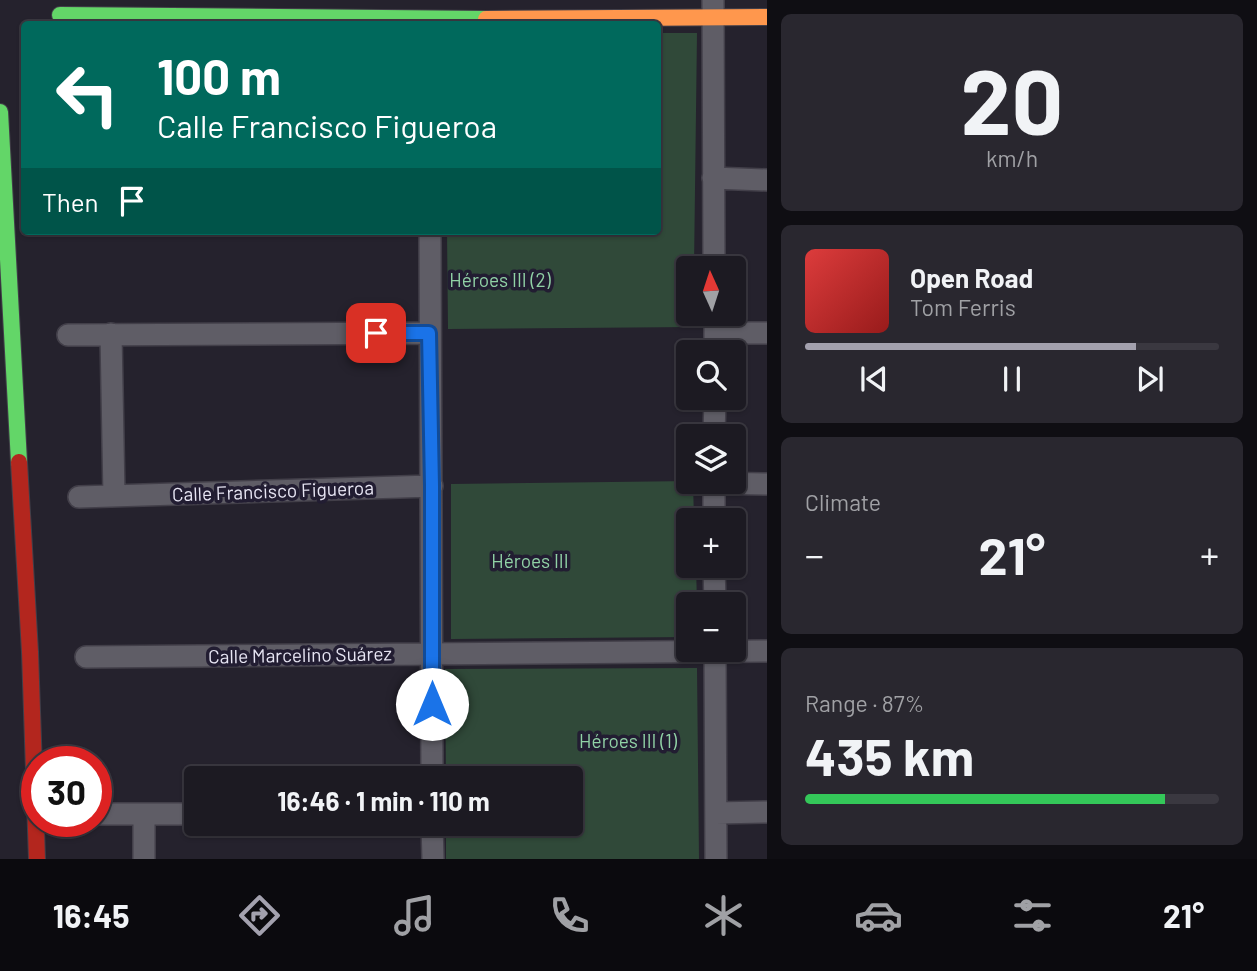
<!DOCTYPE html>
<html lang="en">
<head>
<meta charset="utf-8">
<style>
	:root { --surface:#1c1a22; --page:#29272f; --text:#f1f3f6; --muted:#a0a1a5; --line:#3a3840; --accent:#a3a1ae }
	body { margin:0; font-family:Barlow,sans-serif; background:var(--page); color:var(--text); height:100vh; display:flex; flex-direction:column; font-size:26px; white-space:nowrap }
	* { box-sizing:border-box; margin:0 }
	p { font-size:23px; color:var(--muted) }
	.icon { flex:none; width:38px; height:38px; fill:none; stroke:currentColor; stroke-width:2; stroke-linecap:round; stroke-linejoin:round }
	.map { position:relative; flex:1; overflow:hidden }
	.side { display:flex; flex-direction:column; gap:14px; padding:14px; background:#0f0e13; width:490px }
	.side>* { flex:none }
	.hud { position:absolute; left:21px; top:21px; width:640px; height:214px; border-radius:7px; box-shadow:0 2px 5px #0004,0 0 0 2px var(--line); background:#00695c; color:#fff; overflow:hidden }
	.needle { width:46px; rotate:357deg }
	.controls { position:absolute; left:676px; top:256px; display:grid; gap:14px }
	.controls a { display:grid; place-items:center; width:70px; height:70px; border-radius:7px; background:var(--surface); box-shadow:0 2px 5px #0004,0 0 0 2px var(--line); font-size:35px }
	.speed { position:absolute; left:21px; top:746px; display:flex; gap:14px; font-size:35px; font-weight:700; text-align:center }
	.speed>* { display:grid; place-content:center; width:91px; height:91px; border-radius:50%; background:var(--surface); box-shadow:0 2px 5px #0004,0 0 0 2px var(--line); line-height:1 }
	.speed .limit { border:10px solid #d22; background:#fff; color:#111 }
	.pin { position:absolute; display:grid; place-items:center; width:60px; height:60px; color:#fff; margin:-30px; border-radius:14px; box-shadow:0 4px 10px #0006 }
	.me { position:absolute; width:77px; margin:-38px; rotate:0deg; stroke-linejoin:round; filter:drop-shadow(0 0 5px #0008) }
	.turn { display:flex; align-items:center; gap:24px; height:147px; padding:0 21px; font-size:32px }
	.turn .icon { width:91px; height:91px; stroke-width:2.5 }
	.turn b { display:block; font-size:49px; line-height:60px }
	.then { display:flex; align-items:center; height:66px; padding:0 21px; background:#0003; gap:14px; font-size:26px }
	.big { font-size:52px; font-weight:700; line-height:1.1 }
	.side .tile { flex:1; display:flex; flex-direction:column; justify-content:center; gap:10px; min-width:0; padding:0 24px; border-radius:10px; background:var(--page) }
	.side .dial { align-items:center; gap:0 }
	.dial b { font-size:91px; line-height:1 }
	.song { display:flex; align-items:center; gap:21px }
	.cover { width:84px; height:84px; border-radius:10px; background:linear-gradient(135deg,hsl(0 70% 55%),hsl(0 70% 35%)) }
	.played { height:7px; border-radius:4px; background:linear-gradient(90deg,var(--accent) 80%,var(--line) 80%) }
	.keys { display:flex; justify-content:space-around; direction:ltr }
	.heat { display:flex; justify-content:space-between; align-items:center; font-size:38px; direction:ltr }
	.charge { height:10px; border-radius:5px; background:linear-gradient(90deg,#34c759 87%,var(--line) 0) }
	.trip { position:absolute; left:184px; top:766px; width:399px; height:70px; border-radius:7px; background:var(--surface); box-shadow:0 2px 5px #0004,0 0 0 2px var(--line); font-weight:700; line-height:70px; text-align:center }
	.tab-bar { display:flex; height:112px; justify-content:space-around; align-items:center; background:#0b0a0e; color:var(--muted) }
	.tab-bar .icon { width:49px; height:49px }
	.tab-bar .on { color:var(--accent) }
	.tab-bar b { font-size:32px; color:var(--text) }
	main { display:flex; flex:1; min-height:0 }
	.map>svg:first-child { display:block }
	.green { fill:#304939 }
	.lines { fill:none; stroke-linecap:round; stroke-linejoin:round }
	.street-casing { stroke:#423f49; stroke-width:24 }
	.fast-casing { stroke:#423f49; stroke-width:18 }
	.slow-casing { stroke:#423f49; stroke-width:18 }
	.jam-casing { stroke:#423f49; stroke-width:18 }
	.street { stroke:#5f5d66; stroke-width:21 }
	.fast { stroke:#63d668; stroke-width:16 }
	.slow { stroke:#ff974d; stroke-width:16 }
	.jam { stroke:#b3261e; stroke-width:16 }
	.route-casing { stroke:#114b97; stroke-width:18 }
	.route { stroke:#1a73e8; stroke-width:12 }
	.labels { text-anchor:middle; stroke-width:7; stroke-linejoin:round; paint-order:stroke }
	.park-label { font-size:19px; fill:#91d2a6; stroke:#221d32 }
	.street-label { font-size:19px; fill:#e7e5f3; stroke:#221d32 }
</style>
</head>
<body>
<main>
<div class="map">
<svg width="767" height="859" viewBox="0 0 767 859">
	<rect width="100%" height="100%" fill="#25222d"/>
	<!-- green -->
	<path class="green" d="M658,33H697L694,268H688V313H694L693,327L448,329L447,231H658Z
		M693,481L694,520H688V565H696L697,604H688V637L451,639V484Z
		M697,668L699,859H446V824H570V779H446L445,669Z"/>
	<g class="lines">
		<defs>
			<path id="street" d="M713,0L714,268
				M713,178L767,180
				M430,231L432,779
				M715,313V352
				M715,333H767
				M111,334L114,496
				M68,335L429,333
				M714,436L715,397
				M714,481V520
				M714,483L767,484
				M79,497L432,486
				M714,565L715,604
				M715,649L716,859
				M86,657L767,651
				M716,813L767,812
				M96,814H196
				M144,814V859
				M432,824L433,859"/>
			<path id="fast" d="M60,15L486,19
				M0,112L19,462"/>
			<path id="slow" d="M486,19L767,17"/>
			<path id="jam" d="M19,462L30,652L37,859"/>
		</defs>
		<!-- street casing -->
		<use href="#street" class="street-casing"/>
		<!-- fast casing -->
		<use href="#fast" class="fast-casing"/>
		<!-- slow casing -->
		<use href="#slow" class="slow-casing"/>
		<!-- jam casing -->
		<use href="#jam" class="jam-casing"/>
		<!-- street -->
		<use href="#street" class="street"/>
		<!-- fast -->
		<use href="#fast" class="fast"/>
		<!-- slow -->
		<use href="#slow" class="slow"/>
		<!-- jam -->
		<use href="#jam" class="jam"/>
	</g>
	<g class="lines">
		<defs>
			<path id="route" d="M376,333H429L432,486V704"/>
		</defs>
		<!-- route casing -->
		<use href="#route" class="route-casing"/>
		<!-- route -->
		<use href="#route" class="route"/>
	</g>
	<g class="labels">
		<!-- park labels -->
		<g class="park-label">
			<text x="500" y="287">Héroes III (2)</text>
			<text x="530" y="568">Héroes III</text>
			<text x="628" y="748">Héroes III (1)</text>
		</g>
		<!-- street labels -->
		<g class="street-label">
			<text transform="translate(273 491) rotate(-2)" y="7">Calle Francisco Figueroa</text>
			<text transform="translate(300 655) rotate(-1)" y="7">Calle Marcelino Suárez</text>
		</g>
	</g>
</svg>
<div class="controls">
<a><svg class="needle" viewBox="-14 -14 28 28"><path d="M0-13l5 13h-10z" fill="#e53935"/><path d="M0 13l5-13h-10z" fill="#a0a1a5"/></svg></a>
<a><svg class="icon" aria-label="search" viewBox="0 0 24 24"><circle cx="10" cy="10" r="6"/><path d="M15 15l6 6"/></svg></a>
<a><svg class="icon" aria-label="layers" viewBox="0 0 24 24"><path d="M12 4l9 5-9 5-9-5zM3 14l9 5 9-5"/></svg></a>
<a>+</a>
<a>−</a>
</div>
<div class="speed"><div class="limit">30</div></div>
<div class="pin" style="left:376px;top:333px;background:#d93025"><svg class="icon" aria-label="arrive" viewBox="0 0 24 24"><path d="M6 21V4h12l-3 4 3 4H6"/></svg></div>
<svg class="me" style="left:432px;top:704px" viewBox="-20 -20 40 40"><circle r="19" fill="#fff"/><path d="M0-13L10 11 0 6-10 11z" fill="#1a73e8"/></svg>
<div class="trip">16:46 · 1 min · 110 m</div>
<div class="hud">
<div class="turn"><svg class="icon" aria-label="left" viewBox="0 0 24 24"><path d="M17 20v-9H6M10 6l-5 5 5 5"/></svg><div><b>100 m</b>Calle Francisco Figueroa</div></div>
<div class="then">Then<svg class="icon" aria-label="arrive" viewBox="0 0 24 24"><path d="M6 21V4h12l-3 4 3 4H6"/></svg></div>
</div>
</div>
<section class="side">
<div class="tile dial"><b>20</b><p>km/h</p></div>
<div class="tile">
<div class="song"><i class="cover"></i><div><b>Open Road</b><p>Tom Ferris</p></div></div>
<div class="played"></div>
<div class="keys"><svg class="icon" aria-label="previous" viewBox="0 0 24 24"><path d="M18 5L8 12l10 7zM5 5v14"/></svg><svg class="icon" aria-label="pause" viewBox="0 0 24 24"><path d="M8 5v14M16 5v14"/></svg><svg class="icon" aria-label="next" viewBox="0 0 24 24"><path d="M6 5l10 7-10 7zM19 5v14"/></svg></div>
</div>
<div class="tile"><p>Climate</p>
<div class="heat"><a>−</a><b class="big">21°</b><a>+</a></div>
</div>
<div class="tile"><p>Range · 87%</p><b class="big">435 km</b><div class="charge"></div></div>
</section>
</main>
<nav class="tab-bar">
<b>16:45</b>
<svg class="icon on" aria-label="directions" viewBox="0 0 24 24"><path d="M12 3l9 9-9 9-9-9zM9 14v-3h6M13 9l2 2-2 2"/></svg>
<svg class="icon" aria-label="music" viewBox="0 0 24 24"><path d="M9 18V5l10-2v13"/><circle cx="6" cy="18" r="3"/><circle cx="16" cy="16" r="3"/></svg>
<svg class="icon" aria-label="phone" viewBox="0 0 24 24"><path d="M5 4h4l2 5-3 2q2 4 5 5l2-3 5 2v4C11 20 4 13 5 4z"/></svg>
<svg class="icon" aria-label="climate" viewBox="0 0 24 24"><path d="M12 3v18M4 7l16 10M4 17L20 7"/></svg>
<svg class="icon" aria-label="car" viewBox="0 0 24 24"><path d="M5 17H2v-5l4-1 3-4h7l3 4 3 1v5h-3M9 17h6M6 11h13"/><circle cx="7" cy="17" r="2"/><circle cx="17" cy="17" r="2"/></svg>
<svg class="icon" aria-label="filters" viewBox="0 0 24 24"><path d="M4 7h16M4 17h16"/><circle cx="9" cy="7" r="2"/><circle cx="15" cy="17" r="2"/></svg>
<b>21°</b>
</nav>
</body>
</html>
